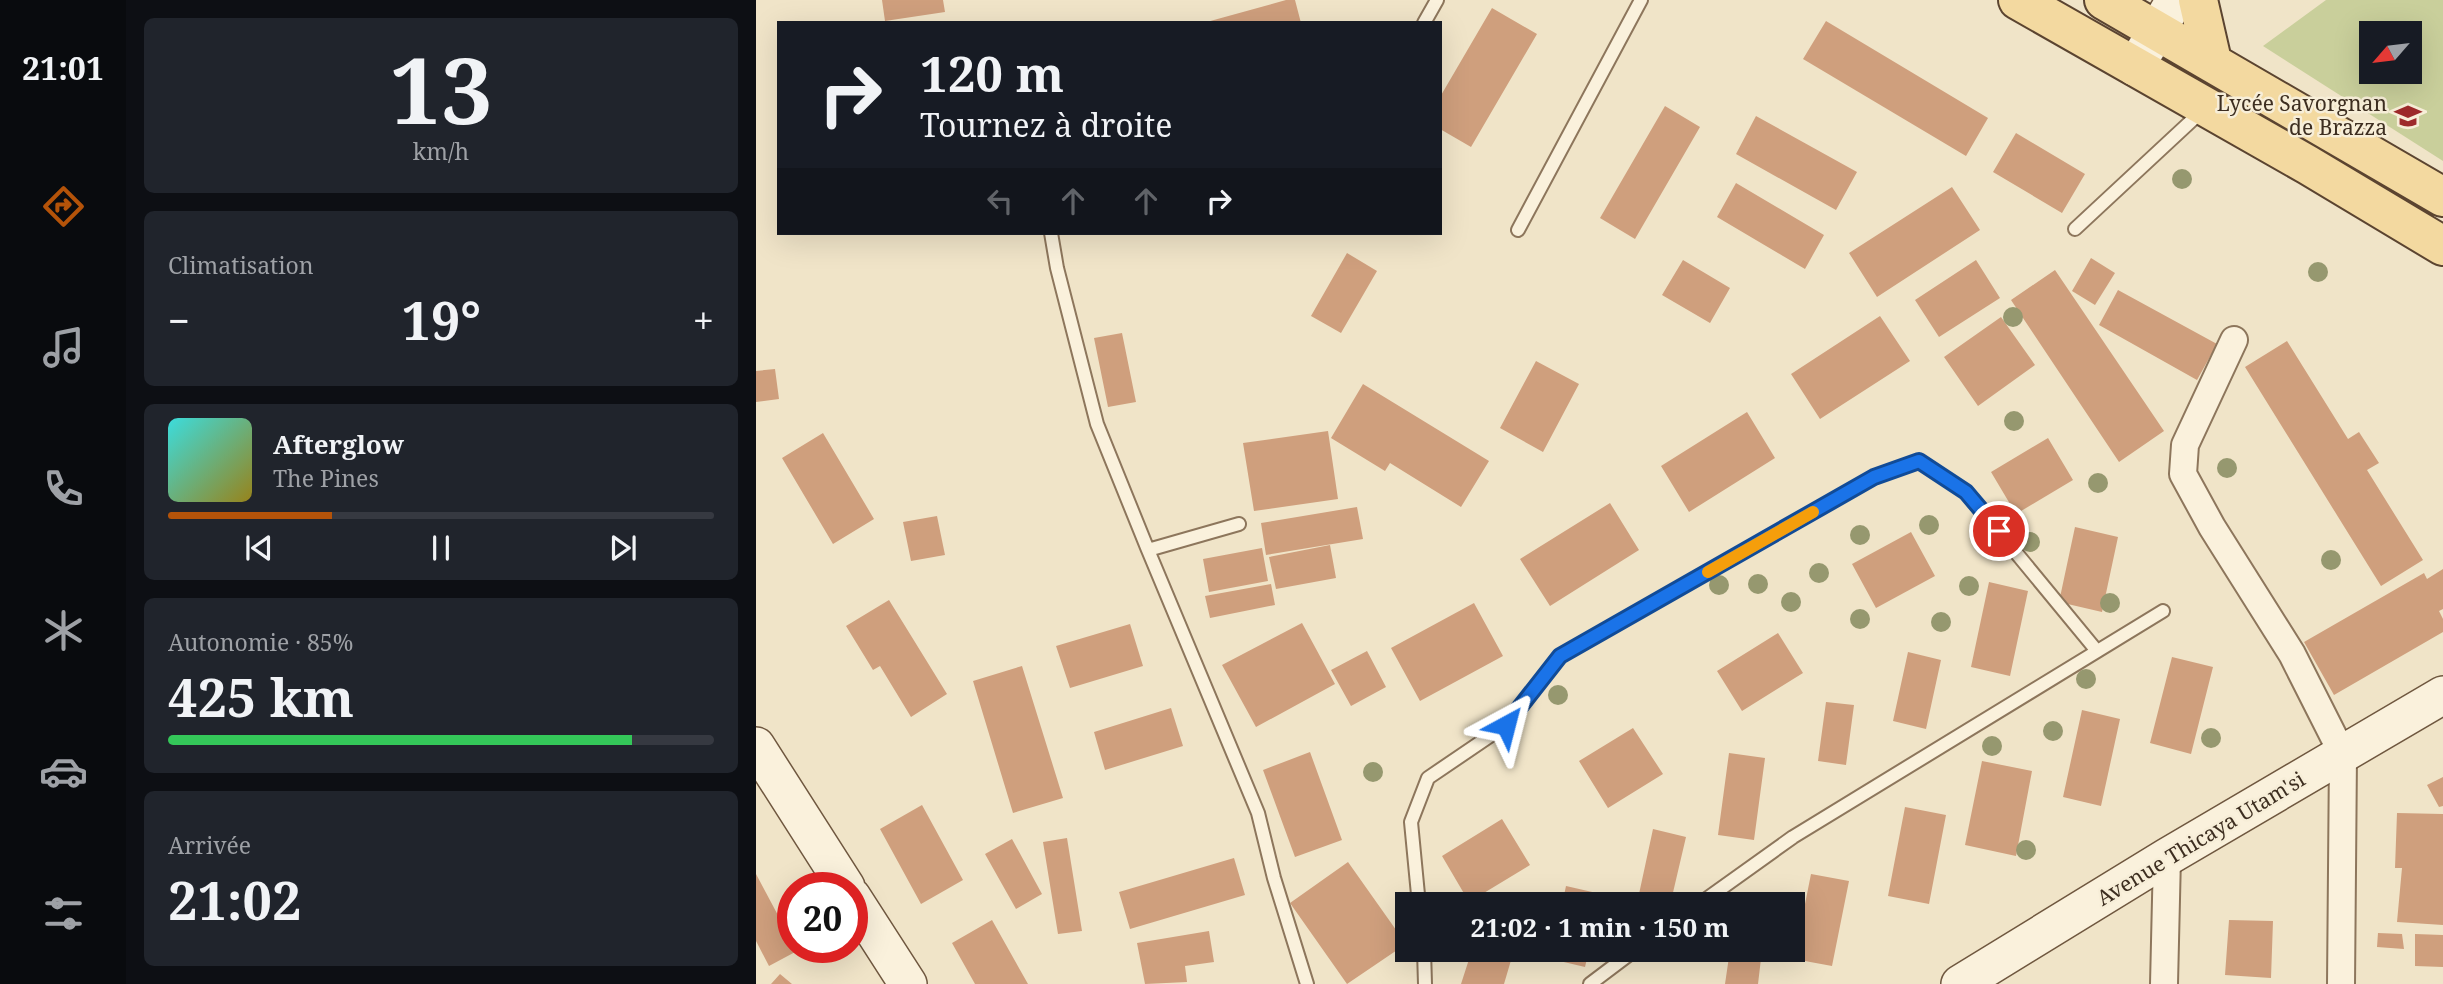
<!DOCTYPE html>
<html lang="fr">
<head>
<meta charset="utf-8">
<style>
	:root { --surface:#171b24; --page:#20242c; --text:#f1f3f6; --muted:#9ea1a6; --line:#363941; --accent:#b45309 }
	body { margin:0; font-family:"Noto Serif",serif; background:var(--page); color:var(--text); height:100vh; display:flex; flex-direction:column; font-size:26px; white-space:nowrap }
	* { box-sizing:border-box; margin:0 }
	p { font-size:23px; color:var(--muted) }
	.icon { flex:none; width:38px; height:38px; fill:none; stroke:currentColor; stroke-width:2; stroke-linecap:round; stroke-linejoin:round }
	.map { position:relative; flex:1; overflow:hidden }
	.details { display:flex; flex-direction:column; gap:18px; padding:18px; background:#0d0f14; width:630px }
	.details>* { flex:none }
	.top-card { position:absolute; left:21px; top:21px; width:665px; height:214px; border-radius:0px; box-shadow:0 7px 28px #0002; background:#171b24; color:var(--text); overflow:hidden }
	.needle { width:46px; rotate:242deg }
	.fabs { position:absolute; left:1603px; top:21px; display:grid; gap:14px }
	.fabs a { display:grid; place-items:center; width:63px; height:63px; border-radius:0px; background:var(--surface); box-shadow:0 7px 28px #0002; font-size:35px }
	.speed { position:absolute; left:21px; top:872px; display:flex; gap:14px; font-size:35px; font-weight:700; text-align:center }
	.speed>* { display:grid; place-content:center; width:91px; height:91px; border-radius:50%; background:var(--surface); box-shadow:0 7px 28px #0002; line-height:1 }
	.speed .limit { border:10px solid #d22; background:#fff; color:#111 }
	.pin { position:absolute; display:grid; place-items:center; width:60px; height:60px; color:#fff; margin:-30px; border:4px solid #fff; border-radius:50%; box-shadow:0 2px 7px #0007 }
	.me { position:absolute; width:77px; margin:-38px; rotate:38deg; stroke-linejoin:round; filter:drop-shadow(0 0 5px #0008) }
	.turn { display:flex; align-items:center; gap:24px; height:147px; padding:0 28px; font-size:32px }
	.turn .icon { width:91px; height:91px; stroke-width:2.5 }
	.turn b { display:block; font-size:49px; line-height:60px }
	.lanes { display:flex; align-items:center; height:66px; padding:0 28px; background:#0003; justify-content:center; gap:35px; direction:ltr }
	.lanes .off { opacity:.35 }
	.big { font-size:52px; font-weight:700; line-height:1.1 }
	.details .widget { flex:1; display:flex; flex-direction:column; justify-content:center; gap:10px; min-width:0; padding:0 24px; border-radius:10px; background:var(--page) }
	.details .dial { align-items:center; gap:0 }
	.dial b { font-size:91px; line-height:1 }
	.song { display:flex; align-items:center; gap:21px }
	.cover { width:84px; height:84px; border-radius:10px; background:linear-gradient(135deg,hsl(180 70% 55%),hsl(50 70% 35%)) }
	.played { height:7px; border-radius:4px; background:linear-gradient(90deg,var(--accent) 30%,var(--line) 30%) }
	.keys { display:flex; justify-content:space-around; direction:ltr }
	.heat { display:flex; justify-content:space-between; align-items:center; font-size:38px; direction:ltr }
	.charge { height:10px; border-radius:5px; background:linear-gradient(90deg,#34c759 85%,var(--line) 0) }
	.trip { position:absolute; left:639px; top:892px; width:410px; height:70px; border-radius:0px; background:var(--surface); box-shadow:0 7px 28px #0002; font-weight:700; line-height:70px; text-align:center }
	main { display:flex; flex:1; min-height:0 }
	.menu { display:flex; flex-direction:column; width:126px; justify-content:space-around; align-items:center; background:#090b0e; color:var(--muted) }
	.menu .icon { width:49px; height:49px }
	.menu .selected { color:var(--accent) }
	.menu b { font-size:32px; color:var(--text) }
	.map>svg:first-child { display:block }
	.green { fill:#c9cf9b; fill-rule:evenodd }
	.building { fill:#cf9f7d }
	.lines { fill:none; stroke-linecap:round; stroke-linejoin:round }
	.lane-casing { stroke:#8d765c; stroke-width:16 }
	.street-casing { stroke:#8d765c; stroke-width:30 }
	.secondary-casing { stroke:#6f573f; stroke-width:40 }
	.primary-casing { stroke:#5b4430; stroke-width:42 }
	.lane { stroke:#faf1dc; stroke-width:12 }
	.street { stroke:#faf1dc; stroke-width:26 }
	.secondary { stroke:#faf1dc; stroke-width:37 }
	.primary { stroke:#f3d9a0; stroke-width:38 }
	.tree { fill:#96986f }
	.route-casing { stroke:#114b97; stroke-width:18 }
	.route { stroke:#1a73e8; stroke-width:12 }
	.slow { stroke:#f59e0b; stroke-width:12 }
	.labels { text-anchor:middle; stroke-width:5; stroke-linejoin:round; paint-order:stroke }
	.poi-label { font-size:21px; fill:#3d2e20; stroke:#f7eed8; text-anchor:end }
	.street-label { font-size:21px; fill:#3d2e20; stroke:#f7eed8 }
</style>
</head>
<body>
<main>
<nav class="menu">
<b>21:01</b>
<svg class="icon selected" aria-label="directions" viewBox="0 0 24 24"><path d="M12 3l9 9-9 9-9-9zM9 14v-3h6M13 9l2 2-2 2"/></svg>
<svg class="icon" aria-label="music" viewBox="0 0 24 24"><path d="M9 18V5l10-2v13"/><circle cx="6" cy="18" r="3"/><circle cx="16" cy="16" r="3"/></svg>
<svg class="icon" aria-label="phone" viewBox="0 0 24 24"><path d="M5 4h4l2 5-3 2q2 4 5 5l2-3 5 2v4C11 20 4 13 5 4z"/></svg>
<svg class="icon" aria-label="climate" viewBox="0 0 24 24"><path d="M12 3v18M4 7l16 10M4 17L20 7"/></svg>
<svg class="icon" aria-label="car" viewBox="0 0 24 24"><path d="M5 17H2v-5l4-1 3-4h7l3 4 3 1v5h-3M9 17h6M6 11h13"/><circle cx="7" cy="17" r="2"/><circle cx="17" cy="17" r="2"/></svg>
<svg class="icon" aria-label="filters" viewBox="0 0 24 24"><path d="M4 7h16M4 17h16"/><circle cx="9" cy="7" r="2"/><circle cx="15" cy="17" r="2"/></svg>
</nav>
<section class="details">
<div class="widget dial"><b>13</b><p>km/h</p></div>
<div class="widget"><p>Climatisation</p>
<div class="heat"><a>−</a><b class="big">19°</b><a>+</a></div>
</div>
<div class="widget">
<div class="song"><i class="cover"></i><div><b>Afterglow</b><p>The Pines</p></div></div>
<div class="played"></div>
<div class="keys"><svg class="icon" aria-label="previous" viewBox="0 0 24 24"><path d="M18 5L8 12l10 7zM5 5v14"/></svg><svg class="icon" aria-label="pause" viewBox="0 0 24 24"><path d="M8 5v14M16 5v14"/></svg><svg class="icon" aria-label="next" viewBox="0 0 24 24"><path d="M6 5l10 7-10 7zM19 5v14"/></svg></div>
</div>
<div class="widget"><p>Autonomie · 85%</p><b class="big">425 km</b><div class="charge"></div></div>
<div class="widget"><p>Arrivée</p><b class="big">21:02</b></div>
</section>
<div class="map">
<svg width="1687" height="984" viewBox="0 0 1687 984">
	<rect width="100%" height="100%" fill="#f0e4c8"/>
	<!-- green -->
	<path class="green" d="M1570,0H1687V161L1507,46ZM1615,33H1654V72H1615Z"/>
	<!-- building -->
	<path class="building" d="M126,0H187L189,12L129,21Z
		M530,0H539L545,23H447Z
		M736,8L781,34L715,147L684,129V97Z
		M1070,21L1232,118L1210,156L1047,59Z
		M909,106L944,127L879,239L844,218Z
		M1000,116L1101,172L1080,210L980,154Z
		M1260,133L1329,174L1306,213L1237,172Z
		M980,183L1068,235L1049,269L961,217Z
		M1196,187L1224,230L1121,297L1093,253Z
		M591,253L621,271L585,333L555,316Z
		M1335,258L1359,273L1339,305L1316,291Z
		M927,260L974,288L954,323L906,295Z
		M1220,260L1244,298L1183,337L1159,300Z
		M1299,270L1408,431L1363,462L1255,300Z
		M1362,290L1461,344L1441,380L1343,325Z
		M1124,316L1154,361L1064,419L1035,374Z
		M1245,317L1279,365L1222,406L1188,357Z
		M366,333L380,402L352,407L338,338Z
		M1531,341L1592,439L1603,432L1623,463L1611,470L1667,560L1625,586L1489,367Z
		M780,361L823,384L787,452L744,428Z
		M19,369L23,399L0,402V371Z
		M607,384L733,461L705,507L634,463L629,471L575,438Z
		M991,412L1019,458L933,512L905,466Z
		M572,431L582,499L498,511L487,443Z
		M67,433L118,519L77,544L26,458Z
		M1292,438L1317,480L1260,514L1235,472Z
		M854,503L883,550L794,606L764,559Z
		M601,507L607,539L510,555L505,523Z
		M181,516L189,555L155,561L147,522Z
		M1319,527L1362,537L1346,612L1303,602Z
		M1155,532L1179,576L1120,608L1096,564Z
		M574,545L580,578L520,589L513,557Z
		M506,548L512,581L453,592L447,559Z
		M1687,569V609L1683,611L1687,619V632L1578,695L1548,642L1668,573L1671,579Z
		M1233,582L1272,591L1254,676L1215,667Z
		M515,584L519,605L454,618L449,596Z
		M133,600L191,694L155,717L124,666L117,670L90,626Z
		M718,603L747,656L664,701L635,648Z
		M546,623L579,684L500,727L466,665Z
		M374,624L387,666L314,688L300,646Z
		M1022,633L1047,673L986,711L961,671Z
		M611,651L630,687L595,706L575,670Z
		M1152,652L1185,660L1170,729L1137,721Z
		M1416,657L1457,667L1435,754L1394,743Z
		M266,666L307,798L257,813L217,681Z
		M1070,702L1098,705L1090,765L1062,761Z
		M415,708L427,746L349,770L338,732Z
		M1326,710L1364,719L1345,806L1307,797Z
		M877,728L907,774L852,808L823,761Z
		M554,752L586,840L539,857L507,770Z
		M973,753L1009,758L998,840L962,835Z
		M1226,761L1276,771L1260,856L1209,845Z
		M1687,777V806L1683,807L1671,785Z
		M166,805L207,880L165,904L124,829Z
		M1149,807L1190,815L1173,904L1132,896Z
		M1641,813L1687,814V925L1641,922L1646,868H1639Z
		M746,819L774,865L713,902L686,856Z
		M897,829L930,837L915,901L883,894Z
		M311,838L326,931L302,934L287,842Z
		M256,839L286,894L260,909L229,854Z
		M478,858L489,895L374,929L363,892Z
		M592,862L650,944L591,984L534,903Z
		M0,874L41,951L13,966L0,941Z
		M1055,874L1093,881L1076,966L1038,959Z
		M810,886L845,894L843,905H806Z
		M236,920L272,984H219L196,943Z
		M1473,920L1517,921L1515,978L1469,975Z
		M453,931L458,962L429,966L431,982L389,984L381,943Z
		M1622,933L1646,934L1648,949L1621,947Z
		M1659,934L1687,935V967L1659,966Z
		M716,950H758L748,984H705Z
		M797,950H833L829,967L795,959Z
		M974,950H1006L1002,984H969Z
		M24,974L36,984H15Z"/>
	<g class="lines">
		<defs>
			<path id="lane" d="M668,23L681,0
				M1319,229L1447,110
				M762,230L885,0
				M295,233L301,268L341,424L392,550
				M483,524L392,550L502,813L518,878L551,984
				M663,905L655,822L672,778L750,725L804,656L1118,477L1163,461L1210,492L1341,651
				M942,905L1037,837L1407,611
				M668,950L669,984
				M834,984L879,950"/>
			<path id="street" d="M1478,340L1429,445L1427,474L1456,527L1536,654L1587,755L1585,984
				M1408,984L1411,857"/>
			<path id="secondary" d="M1379,67L1419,0
				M0,746L90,887
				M96,897L152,984
				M1204,984L1411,857L1687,695"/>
			<path id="primary" d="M1262,0L1552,165L1687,246
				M1348,0L1687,197
				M1442,0L1456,61"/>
		</defs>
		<!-- lane casing -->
		<use href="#lane" class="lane-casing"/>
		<!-- street casing -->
		<use href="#street" class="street-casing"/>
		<!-- secondary casing -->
		<use href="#secondary" class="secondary-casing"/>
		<!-- primary casing -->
		<use href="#primary" class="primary-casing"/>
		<!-- lane -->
		<use href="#lane" class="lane"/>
		<!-- street -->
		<use href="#street" class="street"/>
		<!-- secondary -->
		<use href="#secondary" class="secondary"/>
		<!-- primary -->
		<use href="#primary" class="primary"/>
	</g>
	<!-- trees -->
	<g class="tree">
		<circle cx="1426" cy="179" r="10"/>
		<circle cx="1562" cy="272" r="10"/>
		<circle cx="1257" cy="317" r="10"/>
		<circle cx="1258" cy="421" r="10"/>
		<circle cx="1471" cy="468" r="10"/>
		<circle cx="1342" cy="483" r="10"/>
		<circle cx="1173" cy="525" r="10"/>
		<circle cx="1104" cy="535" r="10"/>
		<circle cx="1274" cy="542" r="10"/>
		<circle cx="1575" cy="560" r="10"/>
		<circle cx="1063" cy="573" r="10"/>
		<circle cx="1002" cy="584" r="10"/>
		<circle cx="963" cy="585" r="10"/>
		<circle cx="1213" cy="586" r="10"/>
		<circle cx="1035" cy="602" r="10"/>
		<circle cx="1354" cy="603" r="10"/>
		<circle cx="1104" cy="619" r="10"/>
		<circle cx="1185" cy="622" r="10"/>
		<circle cx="1330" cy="679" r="10"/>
		<circle cx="802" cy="695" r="10"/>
		<circle cx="1297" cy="731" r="10"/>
		<circle cx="1455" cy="738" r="10"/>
		<circle cx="1236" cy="746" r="10"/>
		<circle cx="617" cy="772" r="10"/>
		<circle cx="1270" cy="850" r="10"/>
	</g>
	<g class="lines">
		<defs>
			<path id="route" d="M750,725L804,656L1118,477L1163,461L1210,492L1243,531"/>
		</defs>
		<!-- route casing -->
		<use href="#route" class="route-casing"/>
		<!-- route -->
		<use href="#route" class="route"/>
		<!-- slow -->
		<path class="slow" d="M952,572L1057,512"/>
	</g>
	<!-- icons -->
	<defs>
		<symbol id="school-bare" viewBox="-9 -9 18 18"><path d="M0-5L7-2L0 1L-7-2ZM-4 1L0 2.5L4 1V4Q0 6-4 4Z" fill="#9e2a2b" stroke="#f7eed8" stroke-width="2.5" paint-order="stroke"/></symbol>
	</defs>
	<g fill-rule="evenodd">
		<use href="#school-bare" x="1633" y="97" width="38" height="38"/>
	</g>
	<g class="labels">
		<!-- poi labels -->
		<g class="poi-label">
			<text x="1631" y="111">Lycée Savorgnan<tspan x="1631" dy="24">de Brazza</tspan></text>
		</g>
		<!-- street labels -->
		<g class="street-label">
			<text transform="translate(1445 839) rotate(-31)" y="7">Avenue Thicaya Utam'si</text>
		</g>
	</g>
</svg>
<div class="fabs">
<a><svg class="needle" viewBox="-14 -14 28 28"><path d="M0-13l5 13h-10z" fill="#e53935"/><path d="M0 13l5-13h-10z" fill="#9ea1a6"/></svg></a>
</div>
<div class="speed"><div class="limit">20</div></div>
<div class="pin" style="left:1243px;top:531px;background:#d93025"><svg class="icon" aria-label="arrive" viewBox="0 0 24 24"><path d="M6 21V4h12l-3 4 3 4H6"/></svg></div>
<svg class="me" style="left:750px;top:725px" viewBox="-20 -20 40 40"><path d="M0-17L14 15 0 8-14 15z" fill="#1a73e8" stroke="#fff" stroke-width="4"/></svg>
<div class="trip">21:02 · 1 min · 150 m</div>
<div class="top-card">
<div class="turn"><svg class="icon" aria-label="right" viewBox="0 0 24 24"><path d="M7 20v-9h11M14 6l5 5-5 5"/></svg><div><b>120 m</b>Tournez à droite</div></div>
<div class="lanes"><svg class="icon off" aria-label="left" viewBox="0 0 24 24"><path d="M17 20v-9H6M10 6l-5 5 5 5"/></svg><svg class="icon off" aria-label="ahead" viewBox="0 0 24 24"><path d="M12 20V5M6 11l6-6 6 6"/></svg><svg class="icon off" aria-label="ahead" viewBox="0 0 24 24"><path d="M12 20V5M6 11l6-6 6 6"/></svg><svg class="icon" aria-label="right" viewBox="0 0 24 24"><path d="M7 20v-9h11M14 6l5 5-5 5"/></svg></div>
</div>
</div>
</main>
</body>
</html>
